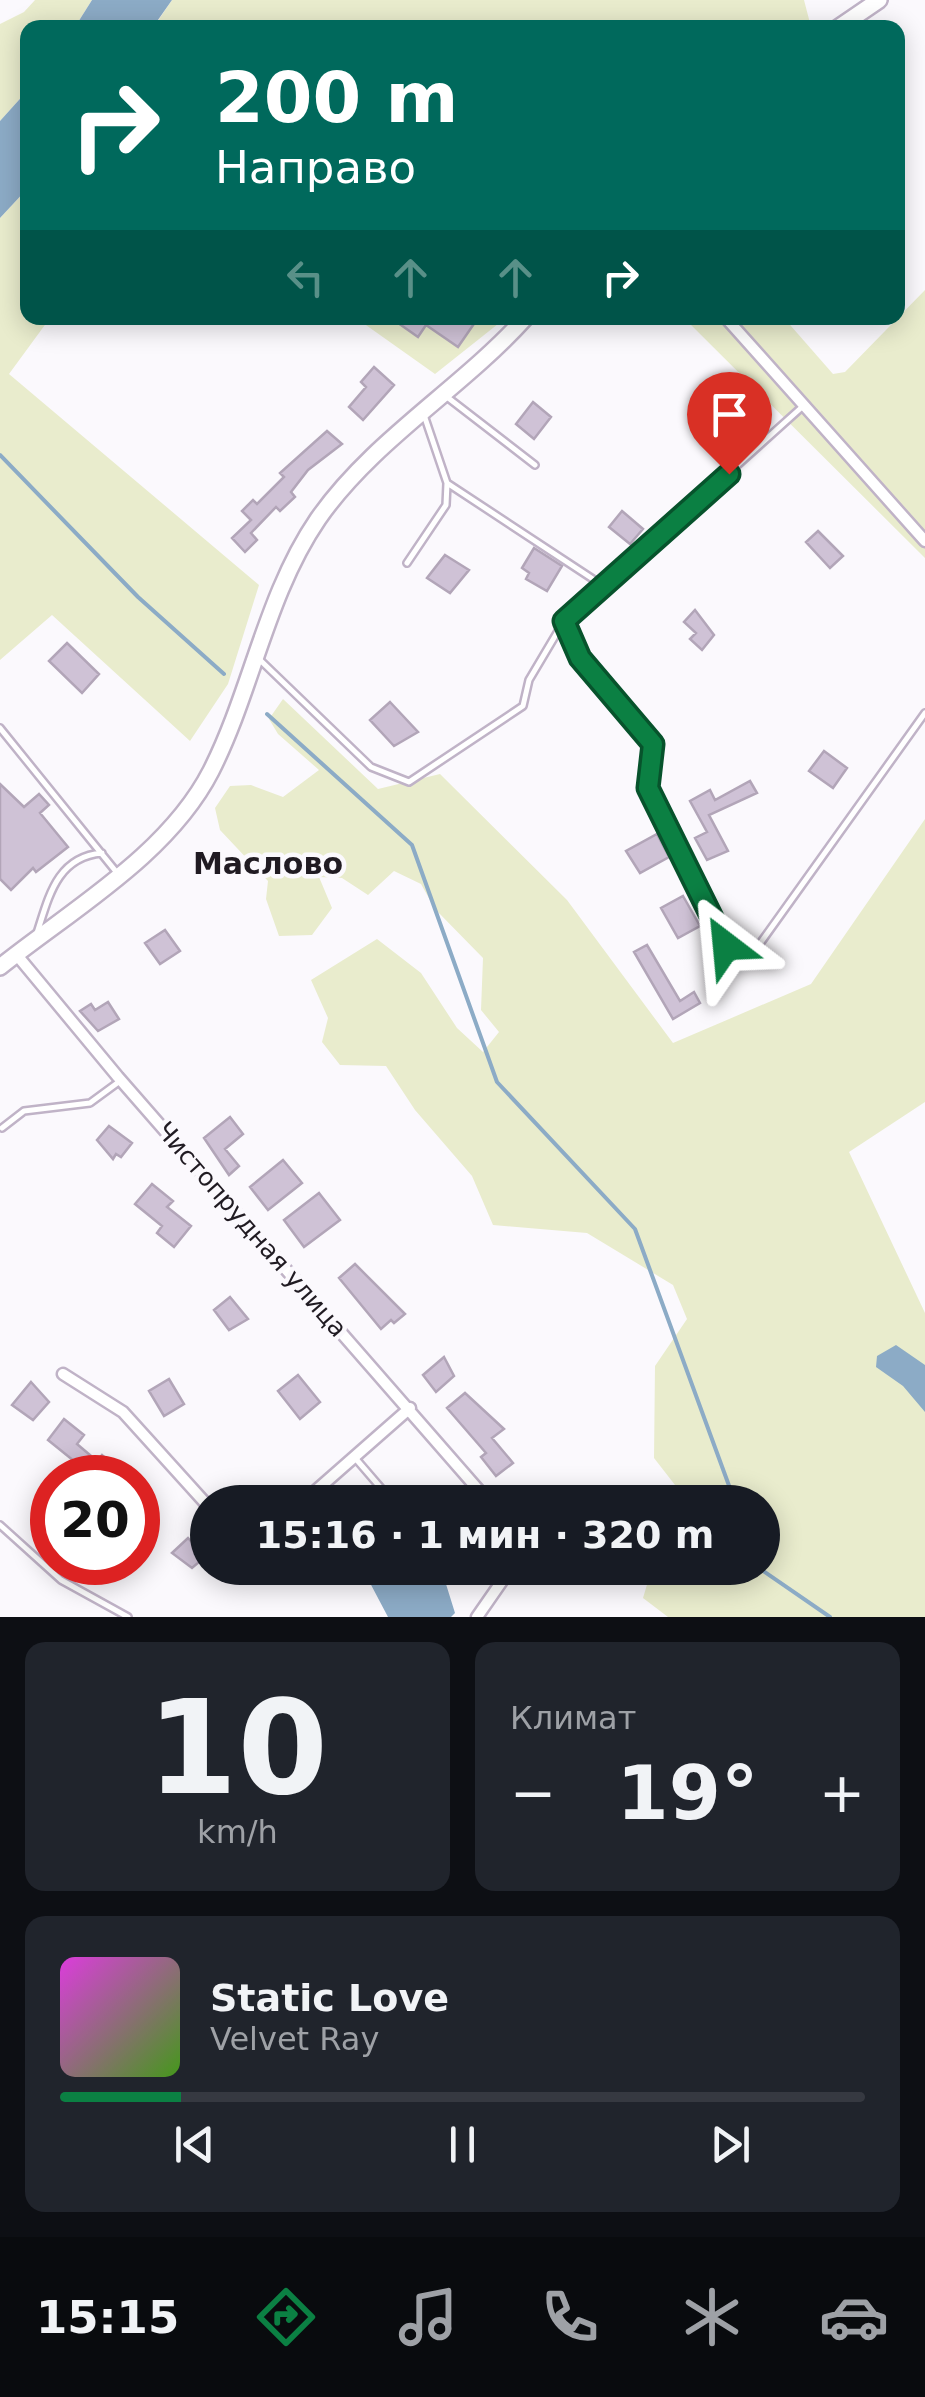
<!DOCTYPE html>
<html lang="ru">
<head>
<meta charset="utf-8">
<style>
	:root { --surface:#171b24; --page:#20242c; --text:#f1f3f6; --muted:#9ea1a6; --line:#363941; --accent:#0b8043 }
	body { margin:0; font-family:"DejaVu Sans",sans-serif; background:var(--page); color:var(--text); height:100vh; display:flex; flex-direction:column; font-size:38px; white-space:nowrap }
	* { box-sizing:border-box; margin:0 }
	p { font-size:32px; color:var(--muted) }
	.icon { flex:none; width:55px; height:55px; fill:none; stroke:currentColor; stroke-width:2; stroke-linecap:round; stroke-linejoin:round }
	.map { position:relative; height:1617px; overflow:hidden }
	.drawer { display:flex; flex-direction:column; gap:25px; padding:25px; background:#0d0f14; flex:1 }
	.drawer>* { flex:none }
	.top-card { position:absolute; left:20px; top:20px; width:885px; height:305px; border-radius:20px; box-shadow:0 5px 25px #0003; background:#00695c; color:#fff; overflow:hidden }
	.speed { position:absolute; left:30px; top:1455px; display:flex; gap:20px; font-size:50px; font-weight:700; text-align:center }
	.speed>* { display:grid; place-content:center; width:130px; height:130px; border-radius:50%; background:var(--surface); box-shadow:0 5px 25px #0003; line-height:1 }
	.speed .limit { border:15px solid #d22; background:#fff; color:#111 }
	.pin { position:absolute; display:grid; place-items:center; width:85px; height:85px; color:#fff; margin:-102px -42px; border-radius:50% 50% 50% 0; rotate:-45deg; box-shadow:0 0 10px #0007 }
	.pin .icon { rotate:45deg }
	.me { position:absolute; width:110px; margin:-55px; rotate:331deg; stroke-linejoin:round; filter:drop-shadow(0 0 8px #0008) }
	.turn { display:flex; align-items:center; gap:35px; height:210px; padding:0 30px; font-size:45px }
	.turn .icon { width:130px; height:130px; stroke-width:2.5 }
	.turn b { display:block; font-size:70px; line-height:85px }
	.lanes { display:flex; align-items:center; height:95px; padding:0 30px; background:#0003; justify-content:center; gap:50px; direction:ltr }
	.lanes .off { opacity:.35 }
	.big { font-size:75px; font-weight:700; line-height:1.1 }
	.drawer .card { flex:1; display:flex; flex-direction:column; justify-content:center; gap:15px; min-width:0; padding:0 35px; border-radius:20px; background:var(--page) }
	.drawer .dial { align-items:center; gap:0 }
	.dial b { font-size:130px; line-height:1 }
	.song { display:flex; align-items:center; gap:30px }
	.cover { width:120px; height:120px; border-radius:15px; background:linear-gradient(135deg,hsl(300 70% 55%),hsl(100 70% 35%)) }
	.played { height:10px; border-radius:5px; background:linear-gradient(90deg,var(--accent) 15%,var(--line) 15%) }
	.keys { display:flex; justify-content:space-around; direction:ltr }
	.heat { display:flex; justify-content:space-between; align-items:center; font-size:55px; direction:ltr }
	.drawer .tiles { flex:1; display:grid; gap:25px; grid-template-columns:1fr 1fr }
	.card:last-child { grid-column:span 2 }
	.trip { position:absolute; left:190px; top:1485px; width:590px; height:100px; border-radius:50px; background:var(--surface); box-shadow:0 5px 25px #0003; font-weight:700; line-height:100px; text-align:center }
	.tabs { display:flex; height:160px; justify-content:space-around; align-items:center; background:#090b0e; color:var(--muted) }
	.tabs .icon { width:70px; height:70px }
	.tabs .selected { color:var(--accent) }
	.tabs b { font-size:45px; color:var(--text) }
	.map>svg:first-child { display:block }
	.green { fill:#e9eccd }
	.water { fill:#8cabc6 }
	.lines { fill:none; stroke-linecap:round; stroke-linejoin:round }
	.stream { stroke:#8cabc6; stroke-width:4 }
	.building { fill:#cfc2d6; stroke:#b2a5b8; stroke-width:2.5 }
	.lane-casing { stroke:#c0b3c7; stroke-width:10 }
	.street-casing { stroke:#c0b3c7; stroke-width:15 }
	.secondary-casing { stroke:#c0b3c7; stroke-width:20 }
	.lane { stroke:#fff; stroke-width:5 }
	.street { stroke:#fff; stroke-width:10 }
	.secondary { stroke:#fff; stroke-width:15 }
	.route-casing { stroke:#07532c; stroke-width:25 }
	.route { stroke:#0b8043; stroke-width:18 }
	.labels { text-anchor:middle; stroke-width:9; stroke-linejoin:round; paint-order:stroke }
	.street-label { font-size:25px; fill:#201b22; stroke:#fbf9fd }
	.quarter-label { font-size:30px; font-weight:bold; fill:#201b22; stroke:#fbf9fd }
</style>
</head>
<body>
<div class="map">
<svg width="925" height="1617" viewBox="0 0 925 1617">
	<rect width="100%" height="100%" fill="#fbf9fd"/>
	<!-- green -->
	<path class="green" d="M35,0H92L75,27L28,28L27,91L0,121V24L24,12Z
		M172,0H804L811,27L153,28Z
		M27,189L28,318H50L9,374L259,585L228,684L190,741L52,615L0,660V218Z
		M925,290V558L684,318H784L833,374L845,372Z
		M356,318H498L503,320L435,374Z
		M283,699L378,789L440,774L567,900L673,1043L811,984L925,819V1102L849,1152L925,1313V1617H668L643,1598L652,1568H762V1502H671L675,1485L654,1458L655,1366L687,1319L673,1285L587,1233L493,1225L472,1176L415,1110L386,1066L340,1065L322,1042L328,1018L311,980L377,939L421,973L457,1028L483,1052L499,1032L481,1010L483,958L435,909L421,884L394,871L368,895L342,878L319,877L332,908L312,935L279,936L266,899L268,881L220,830L215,808L230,786L251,785L283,797L319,770L278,734L269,719Z"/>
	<!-- water -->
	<path class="water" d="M92,0H172L153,27H75Z
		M27,91V189L0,218V121Z
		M896,1345L925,1365V1412L903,1386L876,1367L877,1356Z
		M389,1568H441L455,1613L451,1617H388L369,1581Z"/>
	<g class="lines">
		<!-- stream -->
		<path class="stream" d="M0,455L138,597L224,674
			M267,714L412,845L497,1082L635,1229L735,1502
			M759,1568L830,1617"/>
	</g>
	<!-- building -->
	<path class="building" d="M391,318H478L458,347L426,325L418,337Z
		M374,367L394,385L363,420L349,407L366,387L361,382Z
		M533,402L551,417L534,439L516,424Z
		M327,431L342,444L308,470L291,492L295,497L280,511L276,507L251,533L257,540L245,552L232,538L251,520L242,511L253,500L257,504L284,477L280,473Z
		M622,511L643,529L630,544L609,527Z
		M818,531L843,556L830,568L806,542Z
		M534,548L562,566L547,591L526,579L529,573L522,568Z
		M445,555L469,570L450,593L427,578Z
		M695,610L714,635L702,650L690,639L696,633L684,622Z
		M67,643L99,674L82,693L49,661Z
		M390,702L418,732L394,746L370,720Z
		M824,751L847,768L833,788L809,771Z
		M750,781L757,793L709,815L728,851L707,860L695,838L707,832L690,801L710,790L715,800Z
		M0,784L24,807L39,794L49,805L40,813L68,847L36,872L33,868L11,890L0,879Z
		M657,834L669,857L640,873L626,851Z
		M683,896L700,926L678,938L661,908Z
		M165,930L180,951L160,964L145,943Z
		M647,945L680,1001L694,992L700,1003L673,1019L634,952Z
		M108,1002L119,1019L98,1031L80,1011L91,1004L95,1010Z
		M230,1117L243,1134L225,1149L239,1166L229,1175L204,1138Z
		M109,1126L132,1143L121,1157L116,1154L113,1159L97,1140Z
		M283,1160L302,1183L268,1210L250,1187Z
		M152,1184L173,1201L167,1207L191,1226L174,1247L157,1233L162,1226L135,1204Z
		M319,1193L340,1220L304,1247L284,1220Z
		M355,1264L405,1314L394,1323L391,1320L381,1329L339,1278Z
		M230,1297L248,1319L229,1330L214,1310Z
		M444,1357L454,1376L436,1392L423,1375Z
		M298,1375L320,1402L300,1419L278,1391Z
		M169,1379L184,1404L164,1416L149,1391Z
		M31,1382L49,1402L33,1420L12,1405Z
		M465,1393L504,1429L492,1438L513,1463L496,1476L481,1457L486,1453L447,1408Z
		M64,1419L84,1435L77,1444L97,1461L102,1455L118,1469L111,1478H95L48,1440Z
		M188,1538L205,1557L192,1568L172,1553Z"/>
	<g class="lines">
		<defs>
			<path id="lane" d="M447,397L535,465
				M424,415L447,483L605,587
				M407,563L446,505L447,483
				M564,621L580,658L652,743L648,788L711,923L726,946L737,951L759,945L925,713
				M259,659L371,767L409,782L523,706L529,680L564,621L802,407
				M0,728L118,874
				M37,933C49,896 57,857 102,853
				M2,1128L24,1111L90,1103L120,1081
				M356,1459L393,1502
				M0,1525L61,1580L128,1617"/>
			<path id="street" d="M726,318L925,541
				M16,954L118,1077L489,1502
				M63,1374L123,1412L208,1506
				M303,1502L410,1408
				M477,1617L511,1568"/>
			<path id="secondary" d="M838,28L879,0
				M0,967C71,910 168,855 211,771C252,690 266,595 318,519C373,440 461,389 525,318"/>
		</defs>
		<!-- lane casing -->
		<use href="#lane" class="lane-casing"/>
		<!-- street casing -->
		<use href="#street" class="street-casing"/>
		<!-- secondary casing -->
		<use href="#secondary" class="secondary-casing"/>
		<!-- lane -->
		<use href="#lane" class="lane"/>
		<!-- street -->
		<use href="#street" class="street"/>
		<!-- secondary -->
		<use href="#secondary" class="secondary"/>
	</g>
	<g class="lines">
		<defs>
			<path id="route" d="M726,946L648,788L653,744L580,658L564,621L729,474"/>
		</defs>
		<!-- route casing -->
		<use href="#route" class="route-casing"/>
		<!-- route -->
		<use href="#route" class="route"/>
	</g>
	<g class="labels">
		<!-- street labels -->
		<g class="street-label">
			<text transform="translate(252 1229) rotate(49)" y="9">Чистопрудная улица</text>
		</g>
		<!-- quarter labels -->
		<g class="quarter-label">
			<text x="268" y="874">Маслово</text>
		</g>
	</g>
</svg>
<div class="speed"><div class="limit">20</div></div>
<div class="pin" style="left:729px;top:474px;background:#d93025"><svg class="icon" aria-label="arrive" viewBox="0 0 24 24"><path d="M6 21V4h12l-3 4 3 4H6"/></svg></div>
<svg class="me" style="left:726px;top:946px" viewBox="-20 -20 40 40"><path d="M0-17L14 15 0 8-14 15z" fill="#0b8043" stroke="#fff" stroke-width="4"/></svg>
<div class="trip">15:16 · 1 мин · 320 m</div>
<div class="top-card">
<div class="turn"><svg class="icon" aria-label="right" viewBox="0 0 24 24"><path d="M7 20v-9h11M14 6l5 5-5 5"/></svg><div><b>200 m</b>Направо</div></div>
<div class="lanes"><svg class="icon off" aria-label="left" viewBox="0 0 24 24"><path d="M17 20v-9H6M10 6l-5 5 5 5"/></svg><svg class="icon off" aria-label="ahead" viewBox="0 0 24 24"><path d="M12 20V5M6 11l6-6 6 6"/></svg><svg class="icon off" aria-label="ahead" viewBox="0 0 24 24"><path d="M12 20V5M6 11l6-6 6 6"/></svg><svg class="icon" aria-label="right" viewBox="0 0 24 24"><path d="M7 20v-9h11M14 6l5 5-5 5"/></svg></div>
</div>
</div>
<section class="drawer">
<div class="tiles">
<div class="card dial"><b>10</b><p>km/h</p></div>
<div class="card"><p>Климат</p>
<div class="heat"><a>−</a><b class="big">19°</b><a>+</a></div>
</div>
<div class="card">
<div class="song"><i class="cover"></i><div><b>Static Love</b><p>Velvet Ray</p></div></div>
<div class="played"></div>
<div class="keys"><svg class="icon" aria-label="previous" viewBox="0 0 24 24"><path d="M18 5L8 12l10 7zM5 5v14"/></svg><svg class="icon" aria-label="pause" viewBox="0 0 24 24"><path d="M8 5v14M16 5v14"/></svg><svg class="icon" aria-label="next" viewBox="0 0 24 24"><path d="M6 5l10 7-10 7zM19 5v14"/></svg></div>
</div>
</div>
</section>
<nav class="tabs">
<b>15:15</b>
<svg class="icon selected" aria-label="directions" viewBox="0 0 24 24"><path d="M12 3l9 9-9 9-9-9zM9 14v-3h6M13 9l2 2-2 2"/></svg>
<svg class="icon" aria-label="music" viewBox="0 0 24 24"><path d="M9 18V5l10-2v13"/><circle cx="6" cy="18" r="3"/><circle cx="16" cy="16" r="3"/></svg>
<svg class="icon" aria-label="phone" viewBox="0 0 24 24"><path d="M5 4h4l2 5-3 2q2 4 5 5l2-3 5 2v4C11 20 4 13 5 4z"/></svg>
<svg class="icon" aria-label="climate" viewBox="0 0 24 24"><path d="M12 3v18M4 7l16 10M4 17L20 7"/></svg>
<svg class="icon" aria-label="car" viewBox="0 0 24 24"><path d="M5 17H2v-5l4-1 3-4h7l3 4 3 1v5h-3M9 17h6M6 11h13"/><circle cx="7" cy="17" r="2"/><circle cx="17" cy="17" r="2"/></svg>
</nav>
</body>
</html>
